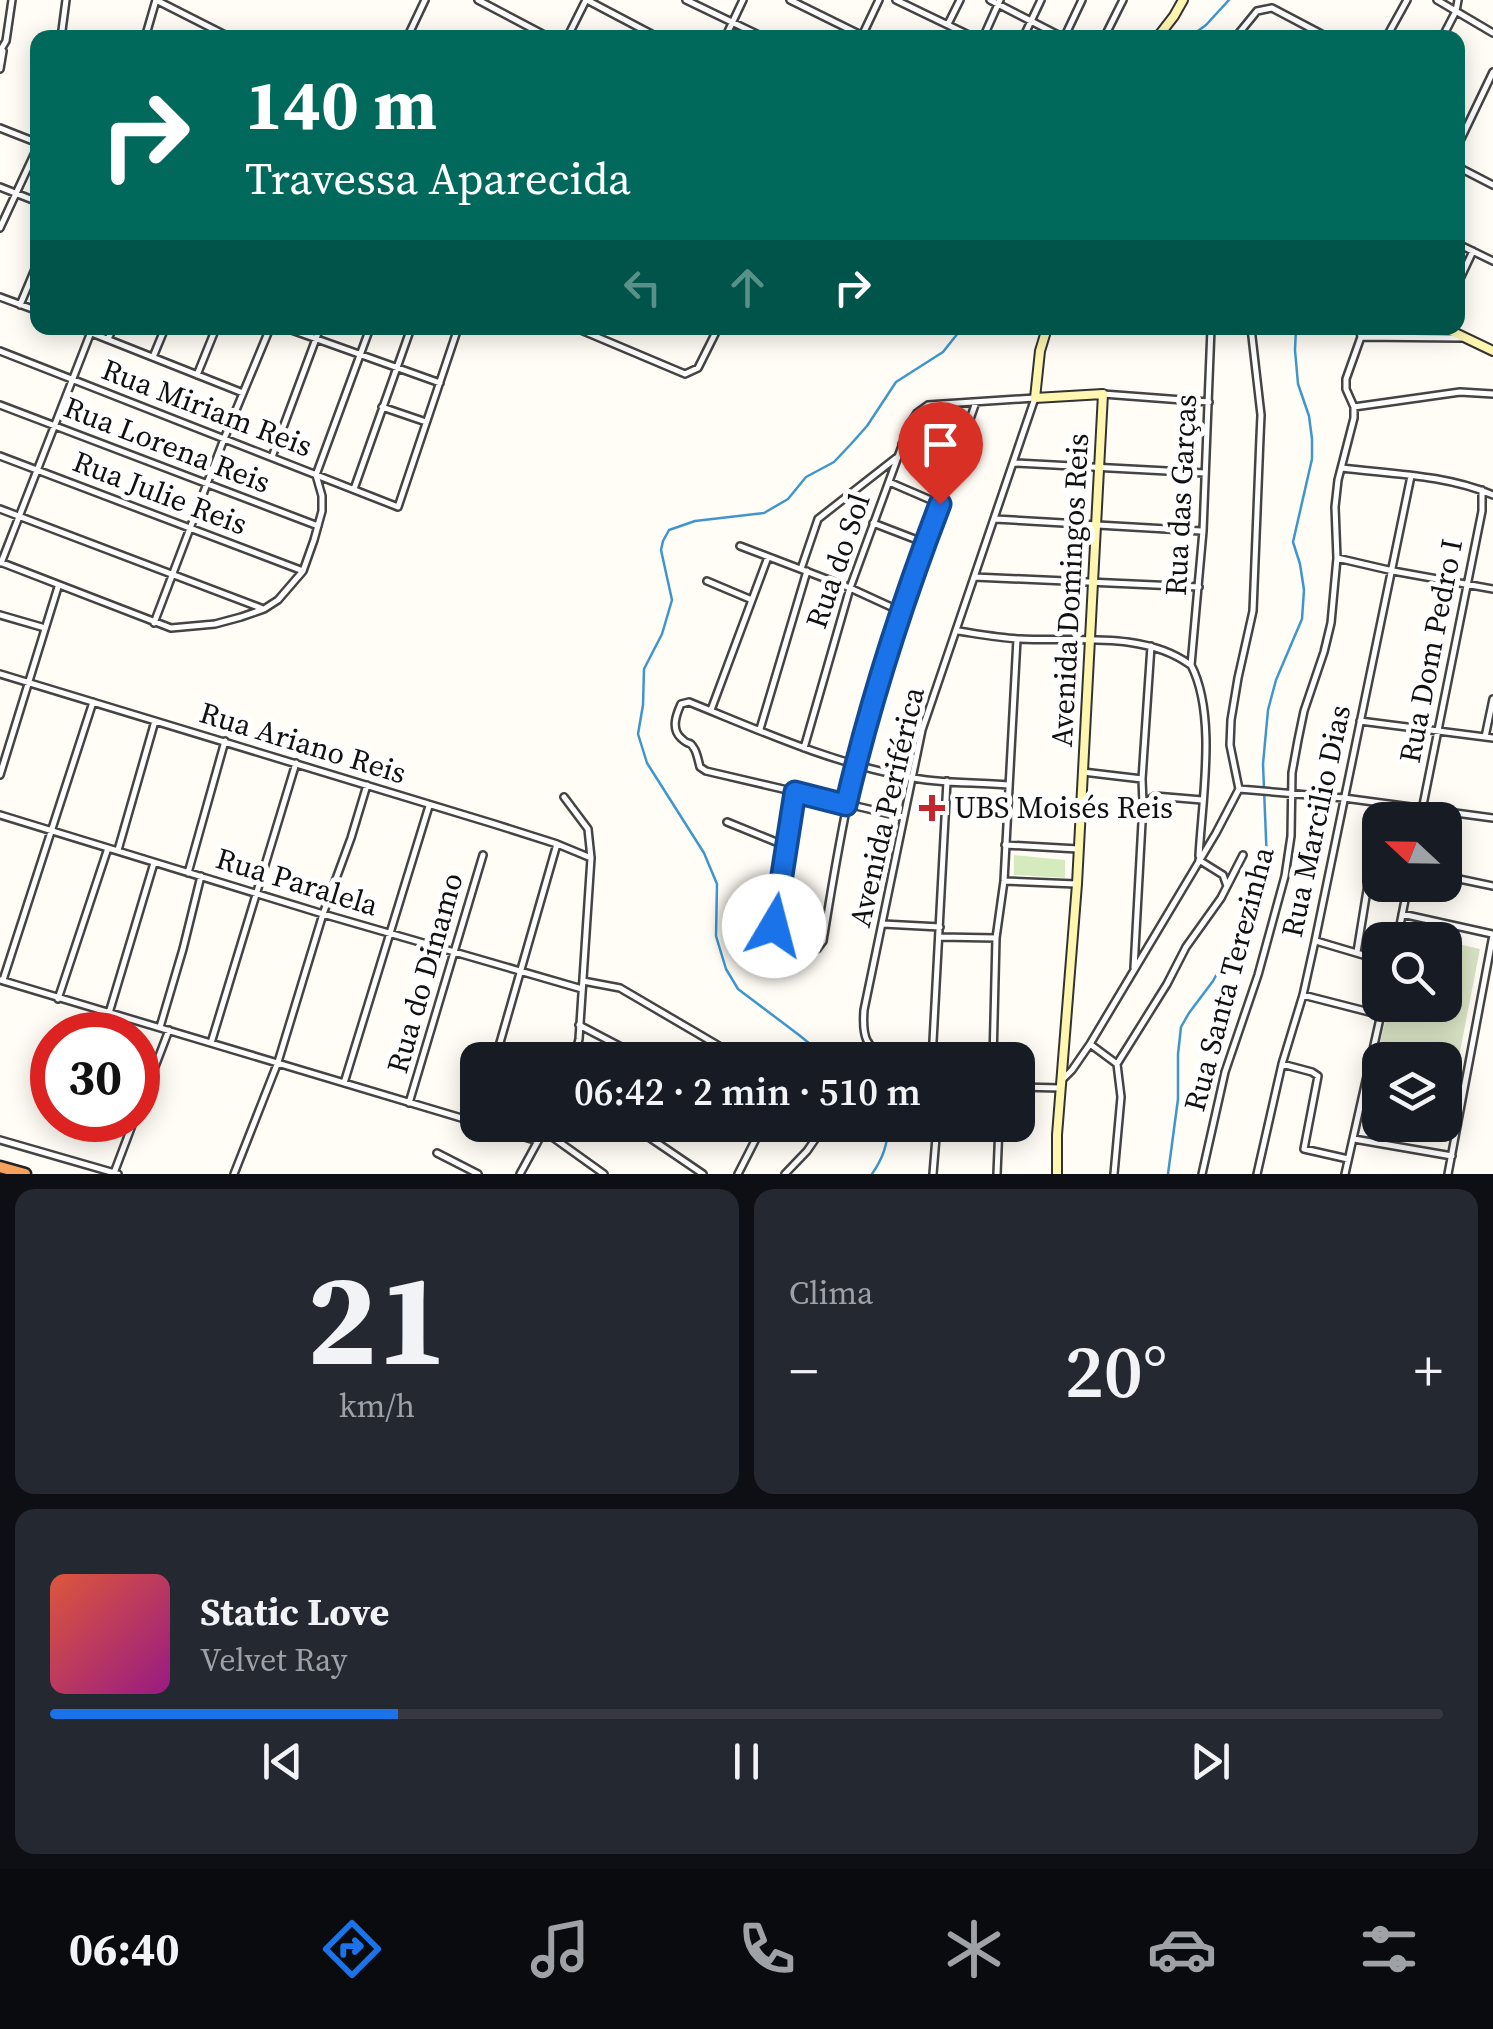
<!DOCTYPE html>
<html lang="pt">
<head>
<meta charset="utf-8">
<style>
	:root { --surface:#171b24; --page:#242831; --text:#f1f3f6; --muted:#9ea1a6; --line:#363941; --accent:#1a73e8 }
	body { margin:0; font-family:"Source Serif 4",serif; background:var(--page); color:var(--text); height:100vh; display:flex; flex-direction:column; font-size:38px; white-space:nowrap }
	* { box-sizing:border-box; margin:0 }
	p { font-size:32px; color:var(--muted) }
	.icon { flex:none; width:55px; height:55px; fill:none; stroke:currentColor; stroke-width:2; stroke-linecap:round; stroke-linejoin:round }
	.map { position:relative; height:1174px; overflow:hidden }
	.sheet { display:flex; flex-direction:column; gap:15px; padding:15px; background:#0d0f14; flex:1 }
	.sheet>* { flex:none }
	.banner { position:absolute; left:30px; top:30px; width:1435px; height:305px; border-radius:20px; box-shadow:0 5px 25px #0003; background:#00695c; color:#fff; overflow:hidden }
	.needle { width:65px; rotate:292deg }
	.controls { position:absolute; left:1362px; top:802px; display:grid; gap:20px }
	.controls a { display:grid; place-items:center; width:100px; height:100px; border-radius:20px; background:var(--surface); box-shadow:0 5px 25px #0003; font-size:50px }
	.speed { position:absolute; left:30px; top:1012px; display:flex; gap:20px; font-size:50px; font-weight:700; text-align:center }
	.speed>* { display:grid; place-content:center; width:130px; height:130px; border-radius:50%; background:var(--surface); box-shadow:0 5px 25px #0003; line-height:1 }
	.speed .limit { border:15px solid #d22; background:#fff; color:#111 }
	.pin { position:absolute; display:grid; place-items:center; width:85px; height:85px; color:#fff; margin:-102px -42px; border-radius:50% 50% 50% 0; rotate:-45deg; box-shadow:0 0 10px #0007 }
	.pin .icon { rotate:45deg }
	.me { position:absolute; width:110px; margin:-55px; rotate:8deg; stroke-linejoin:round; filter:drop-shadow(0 0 8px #0008) }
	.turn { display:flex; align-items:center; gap:35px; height:210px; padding:0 50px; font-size:45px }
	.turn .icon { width:130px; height:130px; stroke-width:2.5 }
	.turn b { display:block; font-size:70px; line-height:85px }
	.lanes { display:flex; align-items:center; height:95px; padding:0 50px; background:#0003; justify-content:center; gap:50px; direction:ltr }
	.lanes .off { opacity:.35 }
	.big { font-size:75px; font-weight:600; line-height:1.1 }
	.sheet .card { flex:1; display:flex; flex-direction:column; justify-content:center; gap:15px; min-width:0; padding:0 35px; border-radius:20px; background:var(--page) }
	.sheet .dial { align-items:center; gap:0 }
	.dial b { font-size:130px; line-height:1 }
	.song { display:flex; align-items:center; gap:30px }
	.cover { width:120px; height:120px; border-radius:15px; background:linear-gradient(135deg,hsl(10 70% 55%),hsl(310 70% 35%)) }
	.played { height:10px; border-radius:5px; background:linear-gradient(90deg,var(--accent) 25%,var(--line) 25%) }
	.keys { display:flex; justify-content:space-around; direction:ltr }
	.heat { display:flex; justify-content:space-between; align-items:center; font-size:55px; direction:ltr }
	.sheet .tiles { flex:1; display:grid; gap:15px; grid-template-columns:1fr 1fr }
	.card:last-child { grid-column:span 2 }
	.trip { position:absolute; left:460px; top:1042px; width:575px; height:100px; border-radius:20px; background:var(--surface); box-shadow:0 5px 25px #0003; font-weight:600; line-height:100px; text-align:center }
	.tab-bar { display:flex; height:160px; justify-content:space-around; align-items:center; background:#090b0e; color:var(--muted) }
	.tab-bar .icon { width:70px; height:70px }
	.tab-bar .active { color:var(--accent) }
	.tab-bar b { font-size:45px; color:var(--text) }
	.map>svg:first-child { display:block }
	.green { fill:#d5ebbd }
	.cemetery { fill:#d9e3c4; fill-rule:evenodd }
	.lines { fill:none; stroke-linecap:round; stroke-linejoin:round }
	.stream { stroke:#3f96cf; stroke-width:2.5 }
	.street-casing { stroke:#444; stroke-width:10 }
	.secondary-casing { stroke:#333; stroke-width:12 }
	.highway-casing { stroke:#222; stroke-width:15 }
	.street { stroke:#fff; stroke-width:5 }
	.secondary { stroke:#fff6b0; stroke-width:8 }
	.highway { stroke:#f5a25d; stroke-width:10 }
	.route-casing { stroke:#114b97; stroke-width:25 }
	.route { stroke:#1a73e8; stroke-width:18 }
	.poi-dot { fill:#c4262e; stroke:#fff; stroke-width:4 }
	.labels { text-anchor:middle; stroke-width:10; stroke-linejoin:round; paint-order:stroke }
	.street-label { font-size:30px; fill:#111; stroke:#fff }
	.poi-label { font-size:30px; fill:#111; stroke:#fff; text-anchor:start }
</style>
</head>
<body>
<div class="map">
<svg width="1493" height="1174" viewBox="0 0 1493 1174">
	<rect width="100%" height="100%" fill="#fffdf5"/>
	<!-- green -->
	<path class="green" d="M1014,855L1065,860V878L1014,875Z"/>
	<!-- cemetery -->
	<path class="cemetery" d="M1445,941L1480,949L1443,1138L1369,1125L1374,1100L1367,1099L1389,1005H1445ZM1380,1060H1445V1125H1380Z"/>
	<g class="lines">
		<!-- stream -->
		<path class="stream" d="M1188,38L1206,25L1229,0
			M822,1060L815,1048L799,1035L738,989L726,969L716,936L717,884L704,853L647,763L638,734L643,705L644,669L662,634L672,600L661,550L663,541L669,530L695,521L764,513L788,499L806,477L834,462L851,444L867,426L896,382L943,352L962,328
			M872,1174C883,1158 888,1144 888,1125
			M1168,1174L1178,1099V1054L1181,1027L1189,1013L1213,981L1231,948L1250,922L1263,887L1267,863L1263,764L1268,710L1276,680L1302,619L1304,590L1300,564L1293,542L1312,459V439L1309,416L1298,384L1295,350L1296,328"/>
		<defs>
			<path id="street" d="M156,0L231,38
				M478,0L550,38
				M587,0L659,38
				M686,0L765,38
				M790,0L867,38
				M896,0L975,38
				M990,0L1064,38
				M1437,0L1493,33
				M948,24L960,0
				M61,38L66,0
				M145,38L156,0
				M407,38L425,0
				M567,38L586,0
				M725,38L743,0
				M861,38L879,0
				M983,38L1000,0
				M1023,38L1041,0
				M1064,38L1082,0
				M1104,38L1123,0
				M1235,38L1257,11L1272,8L1329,38
				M1386,38L1407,0
				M1442,38L1456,11L1458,0
				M0,51L6,41L12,0
				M0,69L3,51
				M0,128L38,143
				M1458,145L1493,72
				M1458,167L1493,185
				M0,187L38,202
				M0,228L38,146
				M1458,244L1493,261
				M1458,283L1473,251
				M0,297L38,311
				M20,305L38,262
				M79,328L243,393
				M286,328L440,383
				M576,328L685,374L698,368L718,328
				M1048,328L1210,330
				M1361,337L1462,338
				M108,339L113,328
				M0,351L398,507L458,328
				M153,357L165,328
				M197,375L216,328
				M1103,394L1209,402
				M0,405L318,526
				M382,407L426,422
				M1354,407L1460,392L1493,394
				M902,444L955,463
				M0,456L303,571
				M272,457L320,328
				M1014,463L1205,473
				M1342,468C1392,474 1447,475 1493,495
				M889,482L940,504
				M354,489L411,328
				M0,509L261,608
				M995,519L1201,531
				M873,523L925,543
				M740,546L850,588L900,611
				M1337,558L1393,571L1493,589
				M0,562L171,628L215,624L241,617L264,609L278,600L303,571L314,540L322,511V496L316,475L370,328
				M1,563L91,332
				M801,569L818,519L896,458
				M974,577L1199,587
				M707,581L752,600
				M0,615L45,628
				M154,623L224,439L270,328
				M958,631C978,634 1000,638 1020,639C1075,642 1143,631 1189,664
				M0,674L494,824L557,844L591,858
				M711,710L768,557
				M1360,721L1493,738
				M760,729L807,571
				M1485,737L1493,699
				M804,748L850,588L910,424L917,413L928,405L1035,398L922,730L864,1010C862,1037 865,1047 890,1060
				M1083,772L1142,779
				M0,775L58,587
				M1239,789L1230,745L1231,720L1238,678L1253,611L1260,437L1261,415L1251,328
				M795,793L772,940C781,953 803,951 817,949L823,941C836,860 850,779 872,700C899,599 942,502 976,402
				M564,797L588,829L591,858L579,1039L574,1060
				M1143,804L1155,796L1202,800
				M0,815L323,914L582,989
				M903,817L706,771L700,767C699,763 697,754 695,750C688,738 691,748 681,738C671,729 676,715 681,704L689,702C761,731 831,763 908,777C940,784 975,782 1008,785
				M1420,820L1482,511V490
				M727,822L786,846
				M1005,845L1078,849
				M118,850L155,721
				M1199,856C1202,800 1217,715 1191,665L1203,531L1211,328
				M1199,860L1223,875L1227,886
				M188,873L225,741
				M1445,876L1493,886
				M1004,881L1076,884
				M1402,914L1492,934
				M883,924L940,927
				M939,937L996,938
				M1397,940L1408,885
				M1316,941L1380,960
				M1357,952L1381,804
				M1134,968L1143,804L1142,779L1151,646
				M0,980L478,1123
				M3,980L93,702
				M583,981L620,988L719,1046
				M1303,995L1381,1015
				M58,999L108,848
				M109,1013L154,863
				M579,1025L646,1060
				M160,1027L183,949L201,876
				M211,1043L296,763
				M1090,1044L1117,1064
				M495,1060L557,844
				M932,1060L947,781
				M993,1060L996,938L1004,881L1017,639
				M1282,1064L1312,1072L1318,1076L1304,1149L1348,1159
				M1063,1079L1072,1070L1090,1044L1216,833L1239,789L1344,798L1493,818
				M344,1083L429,806
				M1018,1087L1061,1088
				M409,1103L483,855
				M138,1111L169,1030
				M484,1125L538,1141
				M631,1125L703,1174
				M772,1125L820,1131
				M544,1131L604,1174
				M1354,1139L1452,1156
				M0,1140L118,1174
				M437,1153L478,1174
				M114,1173L134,1120
				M234,1174L278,1062L323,914L351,838L367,785
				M520,1174L538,1141
				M738,1174L763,1125
				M785,1174L807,1151L825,1125
				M933,1174L937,1125
				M997,1174L999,1125
				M1114,1174L1121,1097L1117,1064L1167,984L1186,947L1221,898L1243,855
				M1202,1174L1225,1072L1258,975L1285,876L1291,836L1292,773L1298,740L1304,711L1324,652L1331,623L1337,558L1335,507L1338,480L1354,418V407L1346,389V379L1361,337L1359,328
				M1257,1174L1282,1064L1303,995L1315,941L1411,476
				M1345,1174L1383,1005
				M1448,1174L1493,935"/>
			<path id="secondary" d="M1157,38L1174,16L1183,0
				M1047,328L1040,351L1035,398L1103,394L1077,884L1057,1135V1174
				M1445,328L1493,351"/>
			<path id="highway" d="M0,1167L25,1174"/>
		</defs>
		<!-- street casing -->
		<use href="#street" class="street-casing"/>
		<!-- secondary casing -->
		<use href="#secondary" class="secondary-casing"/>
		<!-- highway casing -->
		<use href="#highway" class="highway-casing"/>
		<!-- street -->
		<use href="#street" class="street"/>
		<!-- secondary -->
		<use href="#secondary" class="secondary"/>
		<!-- highway -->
		<use href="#highway" class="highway"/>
	</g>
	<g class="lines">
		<defs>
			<path id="route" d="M774,926L795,792L846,805C870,702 902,603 940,504"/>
		</defs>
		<!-- route casing -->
		<use href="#route" class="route-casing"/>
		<!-- route -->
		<use href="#route" class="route"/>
	</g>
	<!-- markers -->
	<path class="poi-dot" d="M927 793h10v10h10v10h-10v10h-10v-10h-10v-10h10z"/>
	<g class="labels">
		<!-- street labels -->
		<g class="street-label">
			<text transform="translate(207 408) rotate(21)" y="10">Rua Miriam Reis</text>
			<text transform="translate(167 445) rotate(21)" y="10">Rua Lorena Reis</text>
			<text transform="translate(160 493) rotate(21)" y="10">Rua Julie Reis</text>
			<text transform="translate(1181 495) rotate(-87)" y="10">Rua das Garças</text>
			<text transform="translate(838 561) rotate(-71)" y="10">Rua do Sol</text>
			<text transform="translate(1070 590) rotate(-87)" y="10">Avenida Domingos Reis</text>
			<text transform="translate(1431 651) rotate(-79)" y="10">Rua Dom Pedro I</text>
			<text transform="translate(303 743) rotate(17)" y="10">Rua Ariano Reis</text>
			<text transform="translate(887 807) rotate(-77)" y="10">Avenida Periférica</text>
			<text transform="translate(1316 821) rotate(-78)" y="10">Rua Marcilio Dias</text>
			<text transform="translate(297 882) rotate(17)" y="10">Rua Paralela</text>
			<text transform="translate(425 973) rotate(-74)" y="10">Rua do Dinamo</text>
			<text transform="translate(1229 979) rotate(-75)" y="10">Rua Santa Terezinha</text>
		</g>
		<!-- poi labels -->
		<g class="poi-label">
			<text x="954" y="818">UBS Moisés Reis</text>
		</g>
	</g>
</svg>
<div class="controls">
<a><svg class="needle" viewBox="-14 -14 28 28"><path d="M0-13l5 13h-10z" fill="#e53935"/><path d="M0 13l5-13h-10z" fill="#9ea1a6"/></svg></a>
<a><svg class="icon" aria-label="search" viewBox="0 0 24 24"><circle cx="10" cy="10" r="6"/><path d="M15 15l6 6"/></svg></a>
<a><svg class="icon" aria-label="layers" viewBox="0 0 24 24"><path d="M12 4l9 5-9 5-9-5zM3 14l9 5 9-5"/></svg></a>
</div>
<div class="speed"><div class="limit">30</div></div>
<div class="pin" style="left:940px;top:504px;background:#d93025"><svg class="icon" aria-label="arrive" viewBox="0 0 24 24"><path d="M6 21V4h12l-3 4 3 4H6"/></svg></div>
<svg class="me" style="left:774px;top:926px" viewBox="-20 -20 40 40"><circle r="19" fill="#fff"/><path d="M0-13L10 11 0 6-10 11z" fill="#1a73e8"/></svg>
<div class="trip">06:42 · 2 min · 510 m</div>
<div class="banner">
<div class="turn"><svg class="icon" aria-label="right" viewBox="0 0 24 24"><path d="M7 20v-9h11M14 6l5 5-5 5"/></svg><div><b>140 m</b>Travessa Aparecida</div></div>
<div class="lanes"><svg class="icon off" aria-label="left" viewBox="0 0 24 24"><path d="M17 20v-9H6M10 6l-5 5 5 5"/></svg><svg class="icon off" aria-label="ahead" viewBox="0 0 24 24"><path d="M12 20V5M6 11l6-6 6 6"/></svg><svg class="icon" aria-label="right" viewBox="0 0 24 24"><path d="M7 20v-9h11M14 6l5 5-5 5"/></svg></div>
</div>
</div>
<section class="sheet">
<div class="tiles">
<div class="card dial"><b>21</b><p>km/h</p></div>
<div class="card"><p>Clima</p>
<div class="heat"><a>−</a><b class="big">20°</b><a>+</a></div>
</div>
<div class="card">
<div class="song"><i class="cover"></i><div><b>Static Love</b><p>Velvet Ray</p></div></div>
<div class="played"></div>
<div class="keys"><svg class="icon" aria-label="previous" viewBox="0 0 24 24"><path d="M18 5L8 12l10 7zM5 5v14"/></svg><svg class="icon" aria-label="pause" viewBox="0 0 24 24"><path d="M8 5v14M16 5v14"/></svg><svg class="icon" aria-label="next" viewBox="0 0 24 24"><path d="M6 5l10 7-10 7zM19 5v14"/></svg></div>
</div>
</div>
</section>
<nav class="tab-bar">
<b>06:40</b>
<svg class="icon active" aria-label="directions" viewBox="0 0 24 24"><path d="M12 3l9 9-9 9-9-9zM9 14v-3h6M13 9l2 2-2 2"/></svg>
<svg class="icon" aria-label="music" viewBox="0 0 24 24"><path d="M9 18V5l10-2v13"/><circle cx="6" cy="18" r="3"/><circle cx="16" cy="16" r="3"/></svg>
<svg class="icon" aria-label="phone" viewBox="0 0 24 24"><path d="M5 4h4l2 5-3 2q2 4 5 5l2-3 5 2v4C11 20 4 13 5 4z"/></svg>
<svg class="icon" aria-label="climate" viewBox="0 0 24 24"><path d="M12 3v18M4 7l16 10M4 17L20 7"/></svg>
<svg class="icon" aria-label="car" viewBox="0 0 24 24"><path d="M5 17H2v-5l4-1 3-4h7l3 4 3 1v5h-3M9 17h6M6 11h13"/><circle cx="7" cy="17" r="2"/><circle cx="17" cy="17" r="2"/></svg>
<svg class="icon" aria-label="filters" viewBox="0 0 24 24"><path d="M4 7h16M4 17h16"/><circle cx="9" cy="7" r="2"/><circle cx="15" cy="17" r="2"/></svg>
</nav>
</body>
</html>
